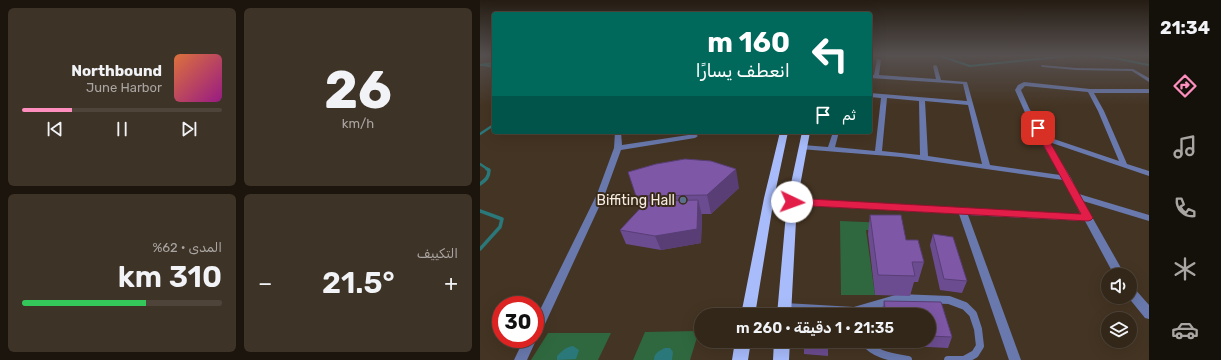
<!DOCTYPE html>
<html lang="ar">
<head>
<meta charset="utf-8">
<style>
	:root { --surface:#33271a; --page:#3e3327; --text:#f1f3f6; --muted:#a9a5a2; --line:#4e4439; --accent:#fe8ebd }
	body { margin:0; font-family:Rubik,Vazirmatn,sans-serif; background:var(--page); color:var(--text); direction:rtl; height:100vh; display:flex; flex-direction:column; font-size:15px; white-space:nowrap }
	* { box-sizing:border-box; margin:0 }
	p { font-size:13px; color:var(--muted) }
	.icon { flex:none; width:22px; height:22px; fill:none; stroke:currentColor; stroke-width:2; stroke-linecap:round; stroke-linejoin:round }
	.map { position:relative; flex:1; overflow:hidden; direction:ltr }
	.details { display:flex; flex-direction:column; gap:8px; padding:8px; background:#1c150e; width:480px }
	.details>* { flex:none }
	.banner { position:absolute; left:12px; top:12px; width:380px; height:122px; border-radius:4px; box-shadow:0 4px 16px #0002,0 0 0 1px var(--line); direction:rtl; background:#00695c; color:#fff; overflow:hidden }
	.tools { position:absolute; left:621px; top:268px; display:grid; gap:8px }
	.tools a { display:grid; place-items:center; width:36px; height:36px; border-radius:50%; background:var(--surface); box-shadow:0 4px 16px #0002,0 0 0 1px var(--line); font-size:20px }
	.speed { position:absolute; left:12px; top:296px; display:flex; gap:8px; font-size:20px; font-weight:700; text-align:center }
	.speed>* { display:grid; place-content:center; width:52px; height:52px; border-radius:50%; background:var(--surface); box-shadow:0 4px 16px #0002,0 0 0 1px var(--line); line-height:1 }
	.speed .limit { border:6px solid #d22; background:#fff; color:#111 }
	.pin { position:absolute; display:grid; place-items:center; width:34px; height:34px; color:#fff; margin:-17px; border-radius:8px; box-shadow:0 2px 6px #0006 }
	.me { position:absolute; width:44px; margin:-22px; rotate:93deg; stroke-linejoin:round; filter:drop-shadow(0 0 3px #0008) }
	.turn { display:flex; align-items:center; gap:14px; height:84px; padding:0 16px; font-size:18px }
	.turn .icon { width:52px; height:52px; stroke-width:2.5 }
	.turn b { display:block; font-size:28px; line-height:34px }
	.then { display:flex; align-items:center; height:38px; padding:0 16px; background:#0003; gap:8px; font-size:15px }
	.big { font-size:30px; font-weight:600; line-height:1.1 }
	.details .card { flex:1; display:flex; flex-direction:column; justify-content:center; gap:6px; min-width:0; padding:0 14px; border-radius:6px; background:var(--page) }
	.details .dial { align-items:center; gap:0 }
	.dial b { font-size:52px; line-height:1 }
	.song { display:flex; align-items:center; gap:12px }
	.cover { width:48px; height:48px; border-radius:6px; background:linear-gradient(135deg,hsl(20 70% 55%),hsl(310 70% 35%)) }
	.played { height:4px; border-radius:2px; background:linear-gradient(90deg,var(--accent) 25%,var(--line) 25%) }
	.keys { display:flex; justify-content:space-around; direction:ltr }
	.heat { display:flex; justify-content:space-between; align-items:center; font-size:22px; direction:ltr }
	.charge { height:6px; border-radius:3px; background:linear-gradient(90deg,#34c759 62%,var(--line) 0) }
	.details .tiles { flex:1; display:grid; gap:8px; grid-template-columns:repeat(2,1fr) }
	.trip { position:absolute; left:214px; top:308px; width:242px; height:40px; border-radius:20px; background:var(--surface); box-shadow:0 4px 16px #0002,0 0 0 1px var(--line); font-weight:600; line-height:40px; text-align:center; direction:rtl }
	main { display:flex; flex:1; min-height:0 }
	.menu { display:flex; flex-direction:column; width:72px; justify-content:space-around; align-items:center; background:#14100a; color:var(--muted) }
	.menu .icon { width:28px; height:28px }
	.menu .on { color:var(--accent) }
	.menu b { font-size:18px; color:var(--text) }
	.map>svg:first-child { display:block }
	.green { fill:#2f683e }
	.water { fill:#2a787a }
	.lines { fill:none; stroke-linecap:round; stroke-linejoin:round }
	.stream-far2 { stroke:#2a787a; stroke-width:2 }
	.stream-far1 { stroke:#2a787a; stroke-width:2.5 }
	.stream { stroke:#2a787a; stroke-width:3.5 }
	.lane { stroke:#6979ad; stroke-width:8 }
	.street { fill:#6979ad; fill-rule:evenodd }
	.primary { fill:#a8bcfc; fill-rule:evenodd }
	.wall { fill:#6c4c90 }
	.shaded-wall { fill:#583e75 }
	.building { fill:#7e58a7; stroke:#583e75 }
	.route { fill:#e11d48; stroke:#92132f }
	.service-dot { fill:#5c6f8a; stroke:#392a19; stroke-width:1.5 }
	.labels { text-anchor:middle; stroke-width:4; stroke-linejoin:round; paint-order:stroke }
	.poi-label { font-size:14px; fill:#f6ece1; stroke:#392a19; text-anchor:end }
</style>
</head>
<body>
<main>
<nav class="menu">
<b>21:34</b>
<svg class="icon on" aria-label="directions" viewBox="0 0 24 24"><path d="M12 3l9 9-9 9-9-9zM9 14v-3h6M13 9l2 2-2 2"/></svg>
<svg class="icon" aria-label="music" viewBox="0 0 24 24"><path d="M9 18V5l10-2v13"/><circle cx="6" cy="18" r="3"/><circle cx="16" cy="16" r="3"/></svg>
<svg class="icon" aria-label="phone" viewBox="0 0 24 24"><path d="M5 4h4l2 5-3 2q2 4 5 5l2-3 5 2v4C11 20 4 13 5 4z"/></svg>
<svg class="icon" aria-label="climate" viewBox="0 0 24 24"><path d="M12 3v18M4 7l16 10M4 17L20 7"/></svg>
<svg class="icon" aria-label="car" viewBox="0 0 24 24"><path d="M5 17H2v-5l4-1 3-4h7l3 4 3 1v5h-3M9 17h6M6 11h13"/><circle cx="7" cy="17" r="2"/><circle cx="17" cy="17" r="2"/></svg>
</nav>
<div class="map">
<svg width="669" height="360" viewBox="0 0 669 360">
	<rect width="100%" height="100%" fill="#443423"/>
	<!-- green -->
	<path class="green" d="M360,221L408,223L418,233L386,230L395,295H361Z
		M219,331L210,360H153L165,332Z
		M68,333H131L118,360H51Z"/>
	<!-- water -->
	<path class="water" d="M93,346L99,350L96,359L77,360V356C82,351 86,347 93,346Z
		M185,348H190L193,352L192,360H174C174,353 179,351 185,348Z"/>
	<g class="lines">
		<!-- stream-far2 -->
		<path class="stream-far2" d="M442,55H451
			M457,55L490,66L598,55
			M604,55L634,58L669,65
			M0,65L14,63
			M4,65L14,67"/>
		<!-- stream-far1 -->
		<path class="stream-far1" d="M0,134L12,126L14,120
			M0,164L9,170"/>
		<!-- stream -->
		<path class="stream" d="M0,184C6,180 9,177 9,170L7,169
			M0,211L22,219L20,227L0,249"/>
		<!-- lane -->
		<path class="lane" d="M305,307L374,311L419,298L469,300L485,306L493,314L498,329L500,346L495,354L484,360H468
			M384,341C394,355 412,357 428,360"/>
		<!-- street -->
		<path class="street" d="M397,59L401,60L399,75L456,79L453,66L455,65L457,66L461,80L487,82L510,165L580,175L547,117L535,90L538,85L544,82L610,89H669V93H614L624,111L647,164L669,171V176L569,142L591,178L599,194L669,215V221L603,201L645,275H634L605,221L488,215L541,360H529L479,214L312,205L308,202L312,199L601,215L583,180L421,157L320,149L319,147L323,145L348,147L353,132H359L355,147L395,151L401,98L390,97V93L487,101L483,84L390,78V74L394,75ZM545,86L608,92L618,111L639,161L565,136L549,108L541,90ZM407,98L439,101L440,155L402,151ZM445,101L488,105L502,164L448,156Z
			M561,65L596,68L653,69L669,78V82L652,71L596,70L563,67L561,66Z
			M135,132H141L142,145L215,134L218,136L215,138L141,150L125,194L59,337L57,338L47,360H34L44,339H55V320L117,194L134,148Z
			M650,286L654,288L669,305V319L665,318L648,297H650Z"/>
		<!-- primary -->
		<path class="primary" d="M300,132H308L294,198L275,315H261L284,198Z
			M322,132H330L317,202L311,315H297L307,202Z
			M255,341H271L268,360H252Z
			M294,341H310L309,360H293Z"/>
	</g>
	<!-- wall -->
	<path class="wall" d="M259,188L231,214H222L221,243L181,250L146,244L140,230L161,208L156,196Z
		M390,215L426,240L444,262L438,282H434L430,296L395,295L388,234Z
		M453,234L487,281L482,293L460,290L450,245Z
		M404,301L461,302L472,337L468,348L407,345V341H449V315H402V312Z
		M348,341V356L324,354V347Z"/>
	<!-- shaded-wall -->
	<path class="shaded-wall" d="M256,169L259,188L231,214L227,195Z
		M218,200L222,215L221,243L181,250L175,236Z"/>
	<!-- building -->
	<path class="building" d="M205,159L231,161L256,169L227,195L156,196L148,172L176,164Z
		M218,200L217,229L175,236L140,230L167,201Z
		M390,215H421L426,240H438L444,262H432L435,276L398,275Z
		M453,234L473,237L487,281L464,279Z
		M404,301L461,302L472,337L449,336V315H406Z
		M325,341H348V348L324,347Z"/>
	<!-- sky -->
	<linearGradient id="sky" x2="0" y2="1"><stop stop-color="#251d13"/><stop offset="0.52" stop-color="#565050"/><stop offset="1" stop-color="#565050" stop-opacity="0"/></linearGradient>
	<rect width="669" height="106" fill="url(#sky)"/>
	<!-- route -->
	<path class="route" d="M558,126L562,128L613,218L611,220L608,221L312,205L308,202L312,198L601,214L554,128Z"/>
	<!-- markers -->
	<circle class="service-dot" cx="203" cy="200" r="4"/>
	<g class="labels">
		<!-- poi labels -->
		<g class="poi-label">
			<text x="195" y="205">Biffiting Hall</text>
		</g>
	</g>
</svg>
<div class="tools">
<a><svg class="icon" aria-label="sound" viewBox="0 0 24 24"><path d="M4 9h4l5-4v14l-5-4H4zM17 9q2 3 0 6"/></svg></a>
<a><svg class="icon" aria-label="layers" viewBox="0 0 24 24"><path d="M12 4l9 5-9 5-9-5zM3 14l9 5 9-5"/></svg></a>
</div>
<div class="speed"><div class="limit">30</div></div>
<div class="pin" style="left:558px;top:128px;background:#d93025"><svg class="icon" aria-label="arrive" viewBox="0 0 24 24"><path d="M6 21V4h12l-3 4 3 4H6"/></svg></div>
<svg class="me" style="left:312px;top:202px" viewBox="-20 -20 40 40"><circle r="19" fill="#fff"/><path d="M0-13L10 11 0 6-10 11z" fill="#e11d48"/></svg>
<div class="trip">21:35 · 1 دقيقة · 260 m</div>
<div class="banner">
<div class="turn"><svg class="icon" aria-label="left" viewBox="0 0 24 24"><path d="M17 20v-9H6M10 6l-5 5 5 5"/></svg><div><b>160 m</b>انعطف يسارًا</div></div>
<div class="then">ثم<svg class="icon" aria-label="arrive" viewBox="0 0 24 24"><path d="M6 21V4h12l-3 4 3 4H6"/></svg></div>
</div>
</div>
<section class="details">
<div class="tiles">
<div class="card dial"><b>26</b><p>km/h</p></div>
<div class="card">
<div class="song"><i class="cover"></i><div><b>Northbound</b><p>June Harbor</p></div></div>
<div class="played"></div>
<div class="keys"><svg class="icon" aria-label="previous" viewBox="0 0 24 24"><path d="M18 5L8 12l10 7zM5 5v14"/></svg><svg class="icon" aria-label="pause" viewBox="0 0 24 24"><path d="M8 5v14M16 5v14"/></svg><svg class="icon" aria-label="next" viewBox="0 0 24 24"><path d="M6 5l10 7-10 7zM19 5v14"/></svg></div>
</div>
<div class="card"><p>التكييف</p>
<div class="heat"><a>−</a><b class="big">21.5°</b><a>+</a></div>
</div>
<div class="card"><p>المدى · 62%</p><b class="big">310 km</b><div class="charge"></div></div>
</div>
</section>
</main>
</body>
</html>
